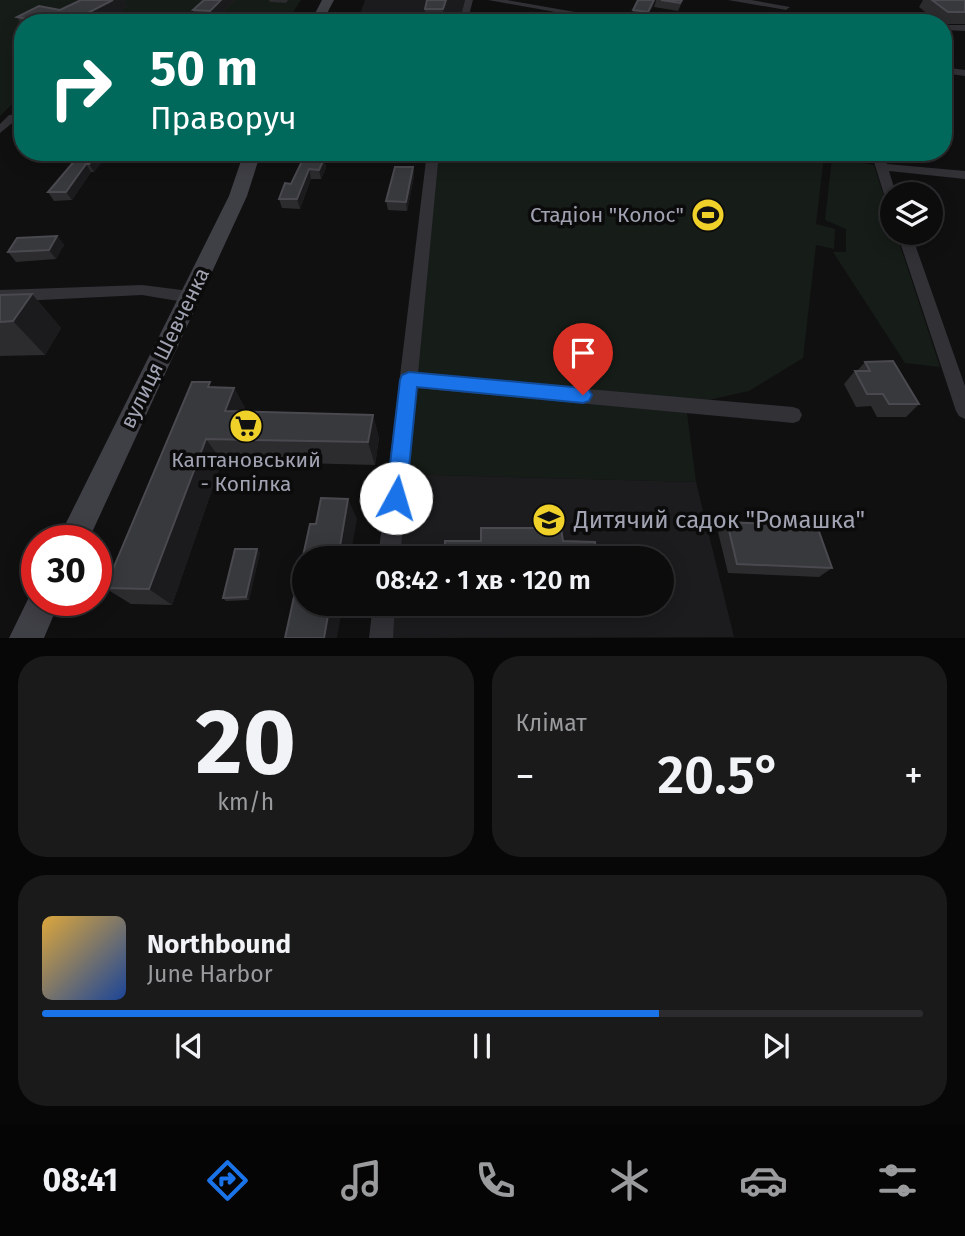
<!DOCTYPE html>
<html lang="uk">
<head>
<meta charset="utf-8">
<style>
	:root { --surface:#0c0c0d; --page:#1a1a1b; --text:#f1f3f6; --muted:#9a9b9d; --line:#2c2c2e; --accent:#1a73e8 }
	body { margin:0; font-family:"Fira Sans",sans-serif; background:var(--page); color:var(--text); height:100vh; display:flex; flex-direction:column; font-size:26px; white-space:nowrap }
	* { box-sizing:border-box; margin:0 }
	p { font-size:23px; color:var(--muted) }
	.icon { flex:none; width:38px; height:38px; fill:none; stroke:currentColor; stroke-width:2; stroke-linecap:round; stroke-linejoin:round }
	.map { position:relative; height:638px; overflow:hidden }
	.side { display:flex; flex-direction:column; gap:18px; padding:18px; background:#070707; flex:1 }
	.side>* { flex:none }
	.banner { position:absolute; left:14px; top:14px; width:938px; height:147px; border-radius:28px; box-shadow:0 4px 18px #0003,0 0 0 2px var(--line); background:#00695c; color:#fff; overflow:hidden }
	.fabs { position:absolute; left:880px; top:182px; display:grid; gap:14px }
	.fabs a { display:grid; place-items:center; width:63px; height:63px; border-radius:50%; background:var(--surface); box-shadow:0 4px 18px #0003,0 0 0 2px var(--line); font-size:35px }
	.speed { position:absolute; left:21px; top:525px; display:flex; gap:14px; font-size:35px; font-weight:700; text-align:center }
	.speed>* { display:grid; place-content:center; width:91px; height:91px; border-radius:50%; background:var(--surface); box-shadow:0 4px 18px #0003,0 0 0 2px var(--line); line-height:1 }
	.speed .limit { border:10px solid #d22; background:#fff; color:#111 }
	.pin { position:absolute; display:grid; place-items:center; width:60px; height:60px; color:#fff; margin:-72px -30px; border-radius:50% 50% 50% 0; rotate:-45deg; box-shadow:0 0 7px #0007 }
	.pin .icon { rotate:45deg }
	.me { position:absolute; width:77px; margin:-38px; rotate:6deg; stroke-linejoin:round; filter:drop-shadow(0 0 5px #0008) }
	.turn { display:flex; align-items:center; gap:24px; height:147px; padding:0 21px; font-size:32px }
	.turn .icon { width:91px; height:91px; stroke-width:2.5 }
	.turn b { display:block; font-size:49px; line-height:60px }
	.big { font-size:52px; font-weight:600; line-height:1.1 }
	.side .tile { flex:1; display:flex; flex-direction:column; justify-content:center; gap:10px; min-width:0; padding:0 24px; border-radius:28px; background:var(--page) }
	.side .dial { align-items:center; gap:0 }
	.dial b { font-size:91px; line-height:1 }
	.song { display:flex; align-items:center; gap:21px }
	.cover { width:84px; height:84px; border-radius:10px; background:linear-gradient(135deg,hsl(40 70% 55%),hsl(220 70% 35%)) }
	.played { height:7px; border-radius:4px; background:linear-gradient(90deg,var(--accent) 70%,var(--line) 70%) }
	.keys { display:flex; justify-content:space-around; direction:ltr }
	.heat { display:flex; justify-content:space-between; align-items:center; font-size:38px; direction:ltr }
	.side .tiles { flex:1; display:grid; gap:18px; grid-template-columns:1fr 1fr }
	.tile:last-child { grid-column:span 2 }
	.trip { position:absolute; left:292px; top:546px; width:382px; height:70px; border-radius:35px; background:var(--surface); box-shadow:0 4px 18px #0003,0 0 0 2px var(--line); font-weight:600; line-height:70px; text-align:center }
	.tab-bar { display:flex; height:112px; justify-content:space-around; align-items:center; background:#050505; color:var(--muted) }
	.tab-bar .icon { width:49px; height:49px }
	.tab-bar .current { color:var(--accent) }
	.tab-bar b { font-size:32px; color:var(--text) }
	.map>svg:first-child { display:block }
	.built { fill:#1c1c1e }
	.green { fill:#161c18 }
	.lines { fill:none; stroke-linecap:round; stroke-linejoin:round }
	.minor { fill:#313136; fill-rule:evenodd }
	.secondary { fill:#3f3f46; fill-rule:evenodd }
	.wall { fill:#2c2c2f }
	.shaded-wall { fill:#1b1b1d }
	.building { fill:#38393d; stroke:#49494f; stroke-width:2 }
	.route { fill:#1a73e8; stroke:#114b97; stroke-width:2 }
	.labels { text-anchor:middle; stroke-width:7; stroke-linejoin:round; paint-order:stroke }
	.poi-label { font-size:21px; fill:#a1a3b2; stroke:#0b0b0c; text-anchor:end }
	.street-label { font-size:21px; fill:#a1a3b2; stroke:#0b0b0c }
	.near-poi-label { font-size:24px; fill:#a1a3b2; stroke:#0b0b0c; text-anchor:start }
</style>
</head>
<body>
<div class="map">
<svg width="965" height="638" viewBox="0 0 965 638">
	<rect width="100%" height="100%" fill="#101011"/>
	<!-- built -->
	<path class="built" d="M365,0H465L460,21L359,17Z
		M398,474L696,482L734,637L381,638L384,604H662V558H389Z"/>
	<!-- green -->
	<path class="green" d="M0,0H301L286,23H23V93L0,116Z
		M433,152H820L824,155L816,224L835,229L834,249L816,245L803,358L749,391L686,405L696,482L398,474Z
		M832,158L874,165L892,222V233H896L940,367L905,363L833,252H846V229L825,220Z"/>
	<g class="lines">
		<!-- minor -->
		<path class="minor" d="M465,0H473L467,23H459Z
			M488,0H507L638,23H616Z
			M728,0H751L790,7L786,10Z
			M844,15H850L852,23H844Z
			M965,25V31L943,30L944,25Z
			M943,67L965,70V76L943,73Z
			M23,114V120H16L0,133V124L9,115Z
			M427,152H439L418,374L793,407L799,409L802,415L799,421L793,423L416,388L400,558H378Z
			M871,152H883L887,164L965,171V179L889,171L896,194H892V205L887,204Z
			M897,233H911L965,386V419L959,416L956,411Z
			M142,285L190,291L198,297L190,303L142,295L0,302V290Z
			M373,604H395L393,638H369Z"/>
		<!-- secondary -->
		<path class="secondary" d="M322,0H334L322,23H310Z
			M244,152H261L247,196L88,541H57L229,196Z
			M37,587V600H60L44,638H9L33,589Z"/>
	</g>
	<!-- wall -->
	<path class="wall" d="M81,0H124L127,7L97,23H23V27L17,17L60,10Z
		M235,0L213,22L197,21L193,10Z
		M269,0H288L286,3L270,2Z
		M427,0H448L443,16L425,15V9Z
		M638,0H655L646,20L632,18L633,10Z
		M656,0H683L678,11L654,7Z
		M923,0H965V24H943V23H939L919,7Z
		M82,152H109L94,172H91L72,200L54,201L48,192Z
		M304,152H319V154H308L314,156V158L324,159L326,168L321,179H311L300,209L282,208L279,199L291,184L306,154H304Z
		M413,167L414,176L407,211L388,210L386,201Z
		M57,236L64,245L56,259L16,262L8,252Z
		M32,294L61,328L45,355L0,356V295Z
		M865,362L919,404L906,417H877L871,406L856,407L844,384L855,371H857Z
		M213,388H234L247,412L373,415L379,438L375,465L222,461L172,605L131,604L105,588Z
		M727,522L832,568L819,577L728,573L718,532Z
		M260,552L249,600L226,601L223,598Z"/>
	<!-- shaded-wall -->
	<path class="shaded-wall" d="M113,0H124L127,7L97,23H68Z
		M221,0H235L213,22L210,11Z
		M446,0H448L443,16V9Z
		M654,0V5L646,20L648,12Z
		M98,152H109L94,172L89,164Z
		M324,159L326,168L321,179L319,170Z
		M86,164L91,172L72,200L66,192Z
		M413,167L414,176L407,211L406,202Z
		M309,169L311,179L300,209L297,199Z
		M57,236L64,245L56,259L49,250Z
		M32,294L61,328L45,355L13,321Z
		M234,388L247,412L225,411Z
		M373,415L379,438L375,465L368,442Z
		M206,439L222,461L172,605L149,589Z
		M348,499L357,519L350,558H338Z
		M257,549L260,552L249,600L246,597Z
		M330,604H343L337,638H324Z"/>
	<!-- building -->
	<path class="building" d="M81,0H113L68,23H52L17,17L39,6L60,10Z
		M204,0H221L210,11L193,10Z
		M427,0H446L443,9H425Z
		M638,0H654L648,12L633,10Z
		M661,0H682L680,3Z
		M932,0H965V12H948Z
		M82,152H98L89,164H86L66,192H48Z
		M306,153L314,156L313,158L324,159L319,170L309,169L297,199H279L285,183L291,184Z
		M395,167H413L406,202L386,201Z
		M57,236L49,250L8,252L17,238Z
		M32,294L13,321L0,322V295Z
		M893,361L919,404H889L883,394H867L855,371H870L865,362Z
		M192,382H210L208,387L234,388L225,411L373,415L368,442L206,439L149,589L105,588Z
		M321,498L348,499L338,558H304V604H330L324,638H285L310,524H316Z
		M727,522L817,526L832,568L737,564Z
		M481,528H561L563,541L595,542L597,558H444L445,541H481Z
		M235,549H257L246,597L223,598Z"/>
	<!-- route -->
	<path class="route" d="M409,372L583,388L589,390L592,395L589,401L583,403L417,387L406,498L403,505L396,508L389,505L386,498L400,380L402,375Z"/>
	<!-- icons -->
	<defs>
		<symbol id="stadium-disc" viewBox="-11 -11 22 22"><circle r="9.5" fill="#efd12a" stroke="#0b0b0c"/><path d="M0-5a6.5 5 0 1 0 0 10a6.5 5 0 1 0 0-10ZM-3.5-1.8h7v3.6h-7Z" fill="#111"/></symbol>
		<symbol id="supermarket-disc" viewBox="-11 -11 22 22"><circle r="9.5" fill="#efd12a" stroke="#0b0b0c"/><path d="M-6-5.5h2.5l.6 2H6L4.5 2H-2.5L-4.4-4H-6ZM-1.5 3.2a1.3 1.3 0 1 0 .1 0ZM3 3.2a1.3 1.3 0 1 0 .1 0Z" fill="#111"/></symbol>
		<symbol id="school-disc" viewBox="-11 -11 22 22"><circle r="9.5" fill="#efd12a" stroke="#0b0b0c"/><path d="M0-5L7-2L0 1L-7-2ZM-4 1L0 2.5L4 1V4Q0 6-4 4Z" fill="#111"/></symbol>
	</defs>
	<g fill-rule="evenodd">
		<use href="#stadium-disc" x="689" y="196" width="38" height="38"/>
		<use href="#supermarket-disc" x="227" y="407" width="38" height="38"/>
		<use href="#school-disc" x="530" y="501" width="38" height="38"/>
	</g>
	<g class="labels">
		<!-- poi labels -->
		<g class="poi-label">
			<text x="684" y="222">Стадіон "Колос"</text>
			<text x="246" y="467" text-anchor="middle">Каптановський<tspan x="246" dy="24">- Копілка</tspan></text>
		</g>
		<!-- street labels -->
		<g class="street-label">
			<text transform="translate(165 348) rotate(-64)" y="7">вулиця Шевченка</text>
		</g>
		<!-- near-poi labels -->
		<g class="near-poi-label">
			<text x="574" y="528">Дитячий садок "Ромашка"</text>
		</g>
	</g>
</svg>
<div class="fabs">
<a><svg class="icon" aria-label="layers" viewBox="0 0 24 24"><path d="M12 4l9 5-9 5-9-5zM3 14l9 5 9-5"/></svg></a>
</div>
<div class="speed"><div class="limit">30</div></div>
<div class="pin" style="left:583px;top:395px;background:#d93025"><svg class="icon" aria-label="arrive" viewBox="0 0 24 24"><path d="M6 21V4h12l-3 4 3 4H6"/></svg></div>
<svg class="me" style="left:396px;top:498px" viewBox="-20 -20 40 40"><circle r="19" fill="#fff"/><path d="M0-13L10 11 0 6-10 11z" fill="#1a73e8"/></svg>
<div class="trip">08:42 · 1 хв · 120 m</div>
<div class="banner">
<div class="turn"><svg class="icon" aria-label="right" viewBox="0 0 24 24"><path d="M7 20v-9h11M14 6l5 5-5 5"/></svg><div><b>50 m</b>Праворуч</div></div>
</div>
</div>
<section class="side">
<div class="tiles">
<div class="tile dial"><b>20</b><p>km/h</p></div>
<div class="tile"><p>Клімат</p>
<div class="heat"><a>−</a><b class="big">20.5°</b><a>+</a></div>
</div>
<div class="tile">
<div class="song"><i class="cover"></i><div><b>Northbound</b><p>June Harbor</p></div></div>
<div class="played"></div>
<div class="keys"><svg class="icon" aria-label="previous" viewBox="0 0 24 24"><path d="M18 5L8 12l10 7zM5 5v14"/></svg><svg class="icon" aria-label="pause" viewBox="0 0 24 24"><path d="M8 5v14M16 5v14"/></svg><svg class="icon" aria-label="next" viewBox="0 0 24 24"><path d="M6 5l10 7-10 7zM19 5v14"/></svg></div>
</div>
</div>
</section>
<nav class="tab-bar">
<b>08:41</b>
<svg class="icon current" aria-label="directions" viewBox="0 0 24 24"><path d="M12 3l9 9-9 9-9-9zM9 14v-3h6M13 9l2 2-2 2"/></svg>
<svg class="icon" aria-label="music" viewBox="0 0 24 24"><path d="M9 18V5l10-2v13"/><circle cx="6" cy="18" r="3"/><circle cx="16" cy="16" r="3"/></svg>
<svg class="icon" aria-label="phone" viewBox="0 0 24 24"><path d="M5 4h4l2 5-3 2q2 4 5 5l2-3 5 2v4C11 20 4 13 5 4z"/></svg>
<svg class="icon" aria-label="climate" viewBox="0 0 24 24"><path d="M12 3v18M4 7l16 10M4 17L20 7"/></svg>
<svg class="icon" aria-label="car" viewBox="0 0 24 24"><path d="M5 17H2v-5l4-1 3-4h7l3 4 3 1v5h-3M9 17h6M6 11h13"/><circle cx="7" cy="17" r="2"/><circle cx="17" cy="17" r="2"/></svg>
<svg class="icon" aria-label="filters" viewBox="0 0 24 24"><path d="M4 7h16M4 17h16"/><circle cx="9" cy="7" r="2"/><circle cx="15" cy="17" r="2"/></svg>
</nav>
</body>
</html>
